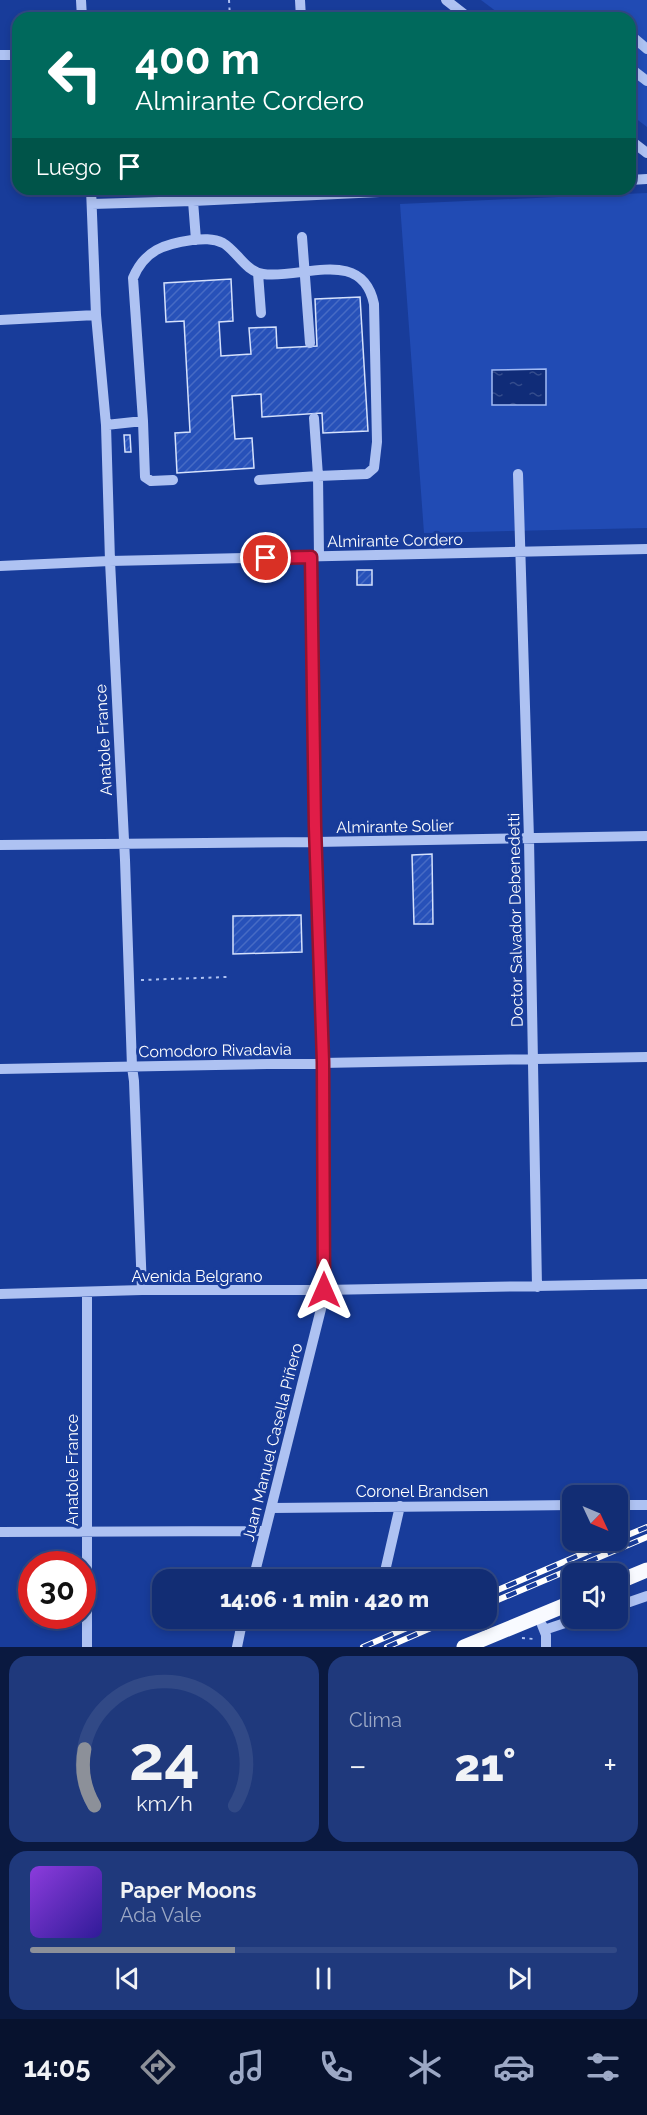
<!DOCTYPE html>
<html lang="es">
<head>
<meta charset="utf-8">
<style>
	:root { --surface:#122d74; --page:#1f397c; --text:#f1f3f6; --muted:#9ca8c5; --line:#314986; --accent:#8c9099 }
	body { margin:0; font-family:Raleway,sans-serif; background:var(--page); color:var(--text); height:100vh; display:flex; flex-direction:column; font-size:22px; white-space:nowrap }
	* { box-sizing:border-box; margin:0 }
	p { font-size:20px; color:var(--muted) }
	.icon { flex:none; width:33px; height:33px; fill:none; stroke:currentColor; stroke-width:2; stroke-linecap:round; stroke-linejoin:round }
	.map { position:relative; height:1647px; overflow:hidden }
	.details { display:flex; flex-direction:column; gap:9px; padding:9px; background:#0a1940; flex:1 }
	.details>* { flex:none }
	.guide { position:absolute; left:12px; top:12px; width:624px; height:183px; border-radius:18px; box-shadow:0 3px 9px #0003,0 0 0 2px var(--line); background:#00695c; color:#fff; overflow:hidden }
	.needle { width:39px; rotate:134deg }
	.fabs { position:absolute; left:562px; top:1485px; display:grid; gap:12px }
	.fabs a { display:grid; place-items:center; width:66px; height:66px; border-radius:12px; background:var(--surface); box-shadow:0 3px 9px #0003,0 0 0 2px var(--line); font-size:30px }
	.speed { position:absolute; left:18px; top:1551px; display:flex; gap:12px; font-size:30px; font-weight:700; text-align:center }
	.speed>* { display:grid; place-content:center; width:78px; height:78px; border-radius:50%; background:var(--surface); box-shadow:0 3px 9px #0003,0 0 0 2px var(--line); line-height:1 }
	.speed .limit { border:9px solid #d22; background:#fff; color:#111 }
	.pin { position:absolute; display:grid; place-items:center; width:51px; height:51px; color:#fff; margin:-26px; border:3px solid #fff; border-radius:50%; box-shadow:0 2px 6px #0007 }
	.me { position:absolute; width:66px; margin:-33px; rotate:0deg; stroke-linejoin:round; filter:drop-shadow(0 0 4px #0008) }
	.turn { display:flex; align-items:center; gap:21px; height:126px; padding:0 24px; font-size:27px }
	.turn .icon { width:78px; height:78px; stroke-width:2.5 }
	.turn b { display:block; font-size:42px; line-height:51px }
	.then { display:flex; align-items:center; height:57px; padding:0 24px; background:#0003; gap:12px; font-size:22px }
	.big { font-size:45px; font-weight:800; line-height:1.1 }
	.details .widget { flex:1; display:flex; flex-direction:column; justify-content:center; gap:9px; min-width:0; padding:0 21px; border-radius:18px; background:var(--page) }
	.details .dial { align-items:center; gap:0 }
	.dial svg { height:156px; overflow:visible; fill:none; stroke:var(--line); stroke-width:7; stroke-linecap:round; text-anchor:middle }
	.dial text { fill:var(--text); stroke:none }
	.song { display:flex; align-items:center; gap:18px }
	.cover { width:72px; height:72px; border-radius:9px; background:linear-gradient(135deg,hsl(270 70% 55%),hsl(250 70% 35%)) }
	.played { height:6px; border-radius:3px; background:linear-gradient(90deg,var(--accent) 35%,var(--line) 35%) }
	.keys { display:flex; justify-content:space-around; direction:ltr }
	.heat { display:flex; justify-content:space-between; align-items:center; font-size:33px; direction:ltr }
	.details .tiles { flex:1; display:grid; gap:9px; grid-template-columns:1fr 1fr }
	.widget:last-child { grid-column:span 2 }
	.trip { position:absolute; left:152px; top:1569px; width:345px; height:60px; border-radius:18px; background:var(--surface); box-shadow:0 3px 9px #0003,0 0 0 2px var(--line); font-weight:800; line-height:60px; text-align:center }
	.dock { display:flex; height:96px; justify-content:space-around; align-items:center; background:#07122e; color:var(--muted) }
	.dock .icon { width:42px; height:42px }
	.dock .current { color:var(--accent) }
	.dock b { font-size:27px; color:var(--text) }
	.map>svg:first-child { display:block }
	.pitch { fill:#214bb4 }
	.water { fill:url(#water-ripples); stroke:#a1baf4; stroke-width:1.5 }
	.building { fill:url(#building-hatch); stroke:#d5e1fc; stroke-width:1.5 }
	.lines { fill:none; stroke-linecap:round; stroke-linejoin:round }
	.path { stroke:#aec2f2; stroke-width:2; stroke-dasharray:3 4.5; stroke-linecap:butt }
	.minor { stroke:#aec2f2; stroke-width:10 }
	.major { stroke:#f8faff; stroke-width:15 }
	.rail-casing { stroke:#fff; stroke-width:6 }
	.rail { stroke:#183c9a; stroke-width:4; stroke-dasharray:11; stroke-linecap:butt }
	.route-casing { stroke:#92132f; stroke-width:15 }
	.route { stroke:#e11d48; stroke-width:10 }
	.labels { text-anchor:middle; stroke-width:6; stroke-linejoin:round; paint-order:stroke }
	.street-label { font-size:16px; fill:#fff; stroke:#183c9a }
</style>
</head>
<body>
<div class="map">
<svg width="647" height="1647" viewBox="0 0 647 1647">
	<defs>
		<pattern id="water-ripples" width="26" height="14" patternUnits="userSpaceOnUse" patternTransform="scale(1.5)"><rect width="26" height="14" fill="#102c78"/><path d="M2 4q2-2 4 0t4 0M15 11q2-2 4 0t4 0" fill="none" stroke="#344c8c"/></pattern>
		<pattern id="building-hatch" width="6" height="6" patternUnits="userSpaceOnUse" patternTransform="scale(1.5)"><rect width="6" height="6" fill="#2751b9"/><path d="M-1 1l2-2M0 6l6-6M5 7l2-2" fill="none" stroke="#476bc4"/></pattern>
	</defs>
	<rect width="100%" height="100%" fill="#183c9a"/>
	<!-- pitch -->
	<path class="pitch" d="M481,0H647V127L630,114V18H505Z
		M647,193V528L424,533L400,204Z"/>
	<!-- water -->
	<path class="water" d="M546,369V405H492V370Z"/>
	<!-- building -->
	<path class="building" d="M231,279L233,321L219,322L221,356L251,354L249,328L276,327L277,348L317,346L315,299L360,297L368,431L323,433L322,413L262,417L261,394L232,396L235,439L252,438L254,468L177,473L175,433L190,432L184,321L166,322L164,283Z
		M124,435H130L131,452H125Z
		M357,570H372V585H357Z
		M432,854L433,924H414L412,855Z
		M301,915L302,952L233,954V916Z"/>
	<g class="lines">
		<!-- path -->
		<path class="path" d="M229,0L230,18
			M141,980L227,977
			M522,1638L534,1639"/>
		<!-- minor -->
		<path class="minor" d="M81,0L82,18
			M300,0L301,18
			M446,0L469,18
			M630,43L634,38L647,49
			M0,55H18
			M630,68L647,81
			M630,140L647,153
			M630,180L647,179
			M91,189L96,315L106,425L110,561L125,860L132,1067L134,1081L142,1290
			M193,201L196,240
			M92,204L193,201L442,189
			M302,237L310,343
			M258,273L261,313
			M0,320L96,315
			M143,421L145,477L151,481L173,480
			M106,425L143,421L133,278C145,250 164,244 192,240C202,239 213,238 223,243C237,251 245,271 263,274C300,280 362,246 374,304L377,442L374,468L367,474L318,476L319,556
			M518,474L529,839L537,1287
			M259,480L318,476L314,418
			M0,566L110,561L647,549
			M0,845L315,842L647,836
			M0,1069L647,1057
			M0,1294L142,1290H324L647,1284
			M618,1505H647
			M271,1508L573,1505
			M0,1532L264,1531
			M253,1580L323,1301L324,1290L323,1062L315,842L311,557
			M383,1580L400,1506
			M618,1606L647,1596
			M542,1625L546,1635V1647
			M544,1630L580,1618
			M87,1647V1293
			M237,1647L243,1618"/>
		<!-- major -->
		<path class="major" d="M618,1582L647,1570
			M464,1647L573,1602"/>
		<defs>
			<path id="rail" d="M618,1539L647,1527
				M486,1595L615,1540
				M486,1605L647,1537
				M363,1647L430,1618
				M387,1647L454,1618"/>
		</defs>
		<!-- rail casing -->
		<use href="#rail" class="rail-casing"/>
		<!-- rail -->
		<use href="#rail" class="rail"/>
	</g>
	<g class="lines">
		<defs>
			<path id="route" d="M266,558L311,557L315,827L323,1062L324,1290"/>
		</defs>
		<!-- route casing -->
		<use href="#route" class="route-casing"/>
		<!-- route -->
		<use href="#route" class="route"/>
	</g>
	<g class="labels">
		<!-- street labels -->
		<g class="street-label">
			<text transform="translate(395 540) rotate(-1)" y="6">Almirante Cordero</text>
			<text transform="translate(103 740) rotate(-93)" y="6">Anatole France</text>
			<text transform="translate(395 826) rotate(-1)" y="6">Almirante Solier</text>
			<text transform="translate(515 920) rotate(-91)" y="6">Doctor Salvador Debenedetti</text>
			<text transform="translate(215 1050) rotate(-1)" y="6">Comodoro Rivadavia</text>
			<text x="197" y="1282">Avenida Belgrano</text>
			<text transform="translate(272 1442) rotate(-76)" y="6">Juan Manuel Casella Piñero</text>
			<text transform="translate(72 1470) rotate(-90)" y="6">Anatole France</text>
			<text x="422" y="1497">Coronel Brandsen</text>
		</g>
	</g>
</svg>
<div class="fabs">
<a><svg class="needle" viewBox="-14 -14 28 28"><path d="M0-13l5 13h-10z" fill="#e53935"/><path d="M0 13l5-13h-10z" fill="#9ca8c5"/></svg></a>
<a><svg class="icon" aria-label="sound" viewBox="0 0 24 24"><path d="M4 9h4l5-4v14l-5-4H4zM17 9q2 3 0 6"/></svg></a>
</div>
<div class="speed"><div class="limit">30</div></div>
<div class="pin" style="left:266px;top:558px;background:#d93025"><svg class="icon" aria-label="arrive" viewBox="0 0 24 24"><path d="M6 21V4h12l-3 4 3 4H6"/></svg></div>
<svg class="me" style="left:324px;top:1290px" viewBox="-20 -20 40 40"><path d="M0-17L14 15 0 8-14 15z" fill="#e11d48" stroke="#fff" stroke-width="4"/></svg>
<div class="trip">14:06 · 1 min · 420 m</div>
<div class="guide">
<div class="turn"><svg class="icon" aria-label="left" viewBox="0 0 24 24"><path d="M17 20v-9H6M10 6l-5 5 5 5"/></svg><div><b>400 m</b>Almirante Cordero</div></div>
<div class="then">Luego<svg class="icon" aria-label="arrive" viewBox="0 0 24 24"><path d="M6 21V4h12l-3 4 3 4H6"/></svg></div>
</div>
</div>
<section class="details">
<div class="tiles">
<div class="widget dial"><svg viewBox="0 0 100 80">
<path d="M14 69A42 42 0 1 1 86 69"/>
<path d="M14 69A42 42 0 0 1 9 40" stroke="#8c9099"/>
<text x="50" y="56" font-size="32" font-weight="700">24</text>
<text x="50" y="72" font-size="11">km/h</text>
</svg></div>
<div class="widget"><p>Clima</p>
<div class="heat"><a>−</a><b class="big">21°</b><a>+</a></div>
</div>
<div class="widget">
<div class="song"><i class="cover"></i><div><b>Paper Moons</b><p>Ada Vale</p></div></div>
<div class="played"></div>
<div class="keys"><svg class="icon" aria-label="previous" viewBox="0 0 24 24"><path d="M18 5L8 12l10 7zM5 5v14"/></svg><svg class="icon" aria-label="pause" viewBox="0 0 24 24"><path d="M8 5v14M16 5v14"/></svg><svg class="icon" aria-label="next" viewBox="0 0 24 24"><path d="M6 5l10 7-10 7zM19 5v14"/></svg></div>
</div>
</div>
</section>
<nav class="dock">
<b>14:05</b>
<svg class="icon current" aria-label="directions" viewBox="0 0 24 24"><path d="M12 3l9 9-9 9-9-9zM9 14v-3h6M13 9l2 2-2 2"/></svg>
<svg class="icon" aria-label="music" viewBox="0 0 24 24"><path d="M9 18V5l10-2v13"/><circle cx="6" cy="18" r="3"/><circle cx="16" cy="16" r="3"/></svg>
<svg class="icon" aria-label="phone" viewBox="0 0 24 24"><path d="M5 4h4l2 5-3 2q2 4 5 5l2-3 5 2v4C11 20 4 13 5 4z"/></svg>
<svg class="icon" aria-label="climate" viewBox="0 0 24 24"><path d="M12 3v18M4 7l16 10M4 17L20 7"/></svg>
<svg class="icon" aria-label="car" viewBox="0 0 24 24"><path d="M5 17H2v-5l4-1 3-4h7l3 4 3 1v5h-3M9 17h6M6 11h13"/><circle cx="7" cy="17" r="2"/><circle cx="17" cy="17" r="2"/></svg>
<svg class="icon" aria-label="filters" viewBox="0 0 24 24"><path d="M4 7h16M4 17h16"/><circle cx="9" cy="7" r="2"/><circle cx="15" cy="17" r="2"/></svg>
</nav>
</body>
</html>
